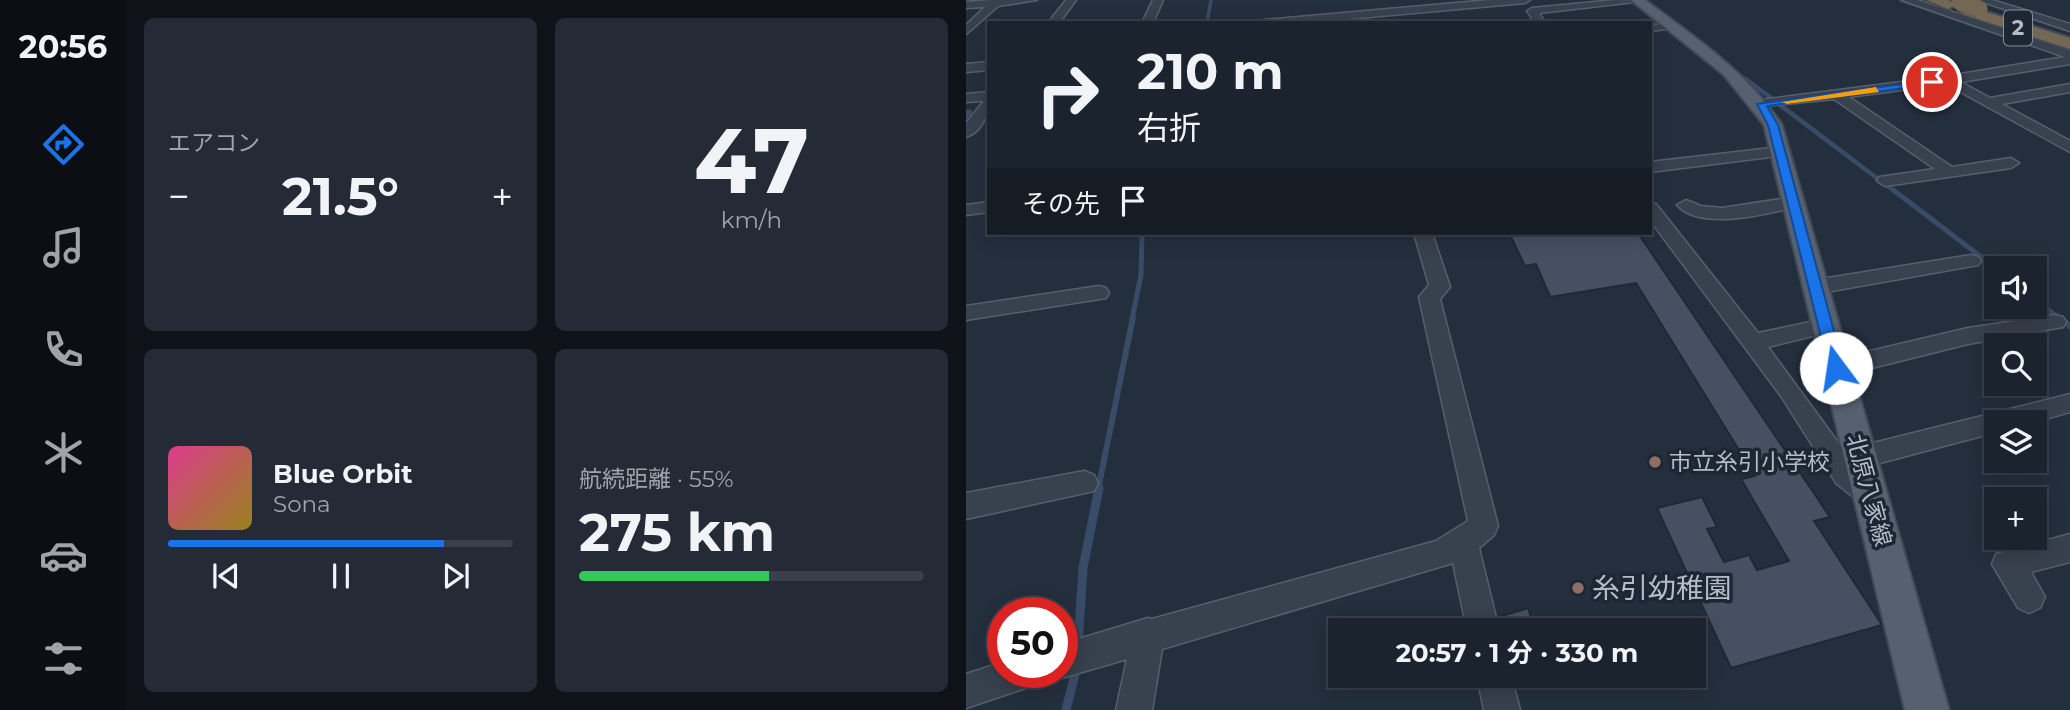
<!DOCTYPE html>
<html lang="ja">
<head>
<meta charset="utf-8">
<style>
	:root { --surface:#1b232e; --page:#242b36; --text:#f1f3f6; --muted:#a0a4aa; --line:#39404a; --accent:#1a73e8 }
	body { margin:0; font-family:Montserrat,"Noto Sans JP",sans-serif; background:var(--page); color:var(--text); height:100vh; display:flex; flex-direction:column; font-size:26px; white-space:nowrap }
	* { box-sizing:border-box; margin:0 }
	p { font-size:23px; color:var(--muted) }
	.icon { flex:none; width:38px; height:38px; fill:none; stroke:currentColor; stroke-width:2; stroke-linecap:round; stroke-linejoin:round }
	.map { position:relative; flex:1; overflow:hidden }
	.panel { display:flex; flex-direction:column; gap:18px; padding:18px; background:#0f1319; width:840px }
	.panel>* { flex:none }
	.guide { position:absolute; left:21px; top:21px; width:665px; height:214px; border-radius:0px; box-shadow:0 4px 18px #0003,0 0 0 2px var(--line); background:#1b232e; color:var(--text); overflow:hidden }
	.fabs { position:absolute; left:1018px; top:256px; display:grid; gap:14px }
	.fabs a { display:grid; place-items:center; width:63px; height:63px; border-radius:0px; background:var(--surface); box-shadow:0 4px 18px #0003,0 0 0 2px var(--line); font-size:35px }
	.speed { position:absolute; left:21px; top:597px; display:flex; gap:14px; font-size:35px; font-weight:700; text-align:center }
	.speed>* { display:grid; place-content:center; width:91px; height:91px; border-radius:50%; background:var(--surface); box-shadow:0 4px 18px #0003,0 0 0 2px var(--line); line-height:1 }
	.speed .limit { border:10px solid #d22; background:#fff; color:#111 }
	.pin { position:absolute; display:grid; place-items:center; width:60px; height:60px; color:#fff; margin:-30px; border:4px solid #fff; border-radius:50%; box-shadow:0 2px 7px #0007 }
	.me { position:absolute; width:77px; margin:-38px; rotate:346deg; stroke-linejoin:round; filter:drop-shadow(0 0 5px #0008) }
	.turn { display:flex; align-items:center; gap:24px; height:147px; padding:0 35px; font-size:32px }
	.turn .icon { width:91px; height:91px; stroke-width:2.5 }
	.turn b { display:block; font-size:49px; line-height:60px }
	.then { display:flex; align-items:center; height:66px; padding:0 35px; background:#0003; gap:14px; font-size:26px }
	.big { font-size:52px; font-weight:700; line-height:1.1 }
	.panel .widget { flex:1; display:flex; flex-direction:column; justify-content:center; gap:10px; min-width:0; padding:0 24px; border-radius:10px; background:var(--page) }
	.panel .dial { align-items:center; gap:0 }
	.dial b { font-size:91px; line-height:1 }
	.song { display:flex; align-items:center; gap:21px }
	.cover { width:84px; height:84px; border-radius:10px; background:linear-gradient(135deg,hsl(330 70% 55%),hsl(50 70% 35%)) }
	.played { height:7px; border-radius:4px; background:linear-gradient(90deg,var(--accent) 80%,var(--line) 80%) }
	.keys { display:flex; justify-content:space-around; direction:ltr }
	.heat { display:flex; justify-content:space-between; align-items:center; font-size:38px; direction:ltr }
	.charge { height:10px; border-radius:5px; background:linear-gradient(90deg,#34c759 55%,var(--line) 0) }
	.panel .tiles { flex:1; display:grid; gap:18px; grid-template-columns:repeat(2,1fr) }
	.trip { position:absolute; left:362px; top:618px; width:378px; height:70px; border-radius:0px; background:var(--surface); box-shadow:0 4px 18px #0003,0 0 0 2px var(--line); font-weight:700; line-height:70px; text-align:center }
	main { display:flex; flex:1; min-height:0 }
	.menu { display:flex; flex-direction:column; width:126px; justify-content:space-around; align-items:center; background:#0b0e12; color:var(--muted) }
	.menu .icon { width:49px; height:49px }
	.menu .on { color:var(--accent) }
	.menu b { font-size:32px; color:var(--text) }
	.map>svg:first-child { display:block }
	.lines { fill:none; stroke-linecap:round; stroke-linejoin:round }
	.stream-far4 { stroke:#394c67; stroke-width:3.5 }
	.stream-far3 { stroke:#394c67; stroke-width:4.5 }
	.stream-far2 { stroke:#394c67; stroke-width:5 }
	.stream-far1 { stroke:#394c67; stroke-width:6 }
	.stream { stroke:#394c67; stroke-width:9 }
	.building { fill:#455162; stroke:#1f2835; stroke-width:2 }
	.minor-casing { stroke:#565f6c; stroke-width:3 }
	.major-casing { stroke:#414a57; stroke-width:4 }
	.highway-casing { stroke:#434c59; stroke-width:4 }
	.minor { fill:#38414e; fill-rule:evenodd }
	.major { fill:#56606e; fill-rule:evenodd }
	.highway { fill:#746855; fill-rule:evenodd }
	.highway-bridge-casing { stroke:#434c59; stroke-width:18; stroke-linecap:butt }
	.highway-bridge { stroke:#746855; stroke-width:17 }
	.route { fill:#1a73e8; stroke:#114b97; stroke-width:2 }
	.slow { fill:#f59e0b }
	.education-dot { fill:#8d6e63; stroke:#1d2633; stroke-width:2.5 }
	.labels { text-anchor:middle; stroke-width:7; stroke-linejoin:round; paint-order:stroke }
	.shield { fill:#1d2633; stroke:#878f9c; stroke-width:2 }
	.shield-label { font-size:21px; font-weight:bold; fill:#b4bcc9 }
	.poi-label { font-size:23px; fill:#b4bcc9; stroke:#1d2633; text-anchor:start }
	.street-label { font-size:23px; fill:#b4bcc9; stroke:#1d2633 }
	.near-poi-label { font-size:28px; fill:#b4bcc9; stroke:#1d2633; text-anchor:start }
</style>
</head>
<body>
<main>
<nav class="menu">
<b>20:56</b>
<svg class="icon on" aria-label="directions" viewBox="0 0 24 24"><path d="M12 3l9 9-9 9-9-9zM9 14v-3h6M13 9l2 2-2 2"/></svg>
<svg class="icon" aria-label="music" viewBox="0 0 24 24"><path d="M9 18V5l10-2v13"/><circle cx="6" cy="18" r="3"/><circle cx="16" cy="16" r="3"/></svg>
<svg class="icon" aria-label="phone" viewBox="0 0 24 24"><path d="M5 4h4l2 5-3 2q2 4 5 5l2-3 5 2v4C11 20 4 13 5 4z"/></svg>
<svg class="icon" aria-label="climate" viewBox="0 0 24 24"><path d="M12 3v18M4 7l16 10M4 17L20 7"/></svg>
<svg class="icon" aria-label="car" viewBox="0 0 24 24"><path d="M5 17H2v-5l4-1 3-4h7l3 4 3 1v5h-3M9 17h6M6 11h13"/><circle cx="7" cy="17" r="2"/><circle cx="17" cy="17" r="2"/></svg>
<svg class="icon" aria-label="filters" viewBox="0 0 24 24"><path d="M4 7h16M4 17h16"/><circle cx="9" cy="7" r="2"/><circle cx="15" cy="17" r="2"/></svg>
</nav>
<section class="panel">
<div class="tiles">
<div class="widget"><p>エアコン</p>
<div class="heat"><a>−</a><b class="big">21.5°</b><a>+</a></div>
</div>
<div class="widget dial"><b>47</b><p>km/h</p></div>
<div class="widget">
<div class="song"><i class="cover"></i><div><b>Blue Orbit</b><p>Sona</p></div></div>
<div class="played"></div>
<div class="keys"><svg class="icon" aria-label="previous" viewBox="0 0 24 24"><path d="M18 5L8 12l10 7zM5 5v14"/></svg><svg class="icon" aria-label="pause" viewBox="0 0 24 24"><path d="M8 5v14M16 5v14"/></svg><svg class="icon" aria-label="next" viewBox="0 0 24 24"><path d="M6 5l10 7-10 7zM19 5v14"/></svg></div>
</div>
<div class="widget"><p>航続距離 · 55%</p><b class="big">275 km</b><div class="charge"></div></div>
</div>
</section>
<div class="map">
<svg width="1104" height="710" viewBox="0 0 1104 710">
	<rect width="100%" height="100%" fill="#242f3e"/>
	<g class="lines">
		<!-- stream-far4 -->
		<path class="stream-far4" d="M935,0L1059,43
			M241,23L245,0
			M763,66L783,82"/>
		<!-- stream-far3 -->
		<path class="stream-far3" d="M781,80L920,185
			M0,112H4L0,117"/>
		<!-- stream-far2 -->
		<path class="stream-far2" d="M918,183L1031,269
			M1069,299L1094,319
			M166,319L175,275L176,233"/>
		<!-- stream-far1 -->
		<path class="stream-far1" d="M1092,317L1104,326
			M132,490L167,317"/>
		<!-- stream -->
		<path class="stream" d="M112,645L117,568L133,488
			M100,710L111,666"/>
	</g>
	<!-- building -->
	<path class="building" d="M543,233H672L864,517L848,521L916,625L765,668L691,508L736,497L751,527L741,529L758,562L783,555L791,570L823,561L775,479L789,476L670,283L584,297L570,264L559,266Z
		M562,608L569,630H540L536,616Z"/>
	<g class="lines">
		<defs>
			<path id="minor" d="M26,0H71L32,6L0,34V25L19,7L0,8V2Z
				M100,0H110L93,23H82Z
				M187,0H197L187,23H176Z
				M524,0H564L559,3L337,23H293L298,20Z
				M650,0L677,1L573,13L579,23H569L561,11L566,8Z
				M936,0H951L1104,51V64L995,82L1024,98L1104,84V92L1036,104L1104,141V152L980,84L883,97L986,167L1045,158L1053,163L1045,168L919,186L911,181L913,177L969,169L868,99L790,107L788,104L795,100L982,76L1099,57Z
				M1011,0H1026L1104,24V31Z
				M709,24V28L684,31V25Z
				M23,62V70L0,72V64Z
				M23,92C23,109 19,131 0,137V123L18,101L0,102V94Z
				M814,147L822,152L819,155L684,172V162Z
				M828,197L834,198L837,202L834,206C804,213 734,232 711,205L720,200L735,206L756,208Z
				M23,202V212L0,215V205Z
				M684,203L690,204L792,333L859,319L867,321L870,326L867,331L802,347L882,456L886,449L895,446L1104,394V412L1069,422H1031V432L895,468L889,466L915,485L919,494L915,503L905,506L895,503L870,483L815,396L684,220Z
				M448,233H466L484,287L474,299L532,526L528,535L513,548L533,630H501L487,563L196,649L186,710H150L161,659L96,678L84,673L96,672V644L182,618L186,619L470,541L502,521L453,297L463,285Z
				M1005,255L1012,257L1015,261L1012,265L849,294L839,287L849,280Z
				M133,286L140,288L143,293L140,298L0,320V306Z
				M1089,315L1097,317L1100,322L1097,327L1002,344L870,377L862,374L858,368L862,362L870,359L1002,328Z
				M118,471L128,475L132,483L128,491L0,519V493Z
				M1104,534V562L1065,572L1079,597L1074,608L1063,613L1052,608L1026,564L1030,554Z
				M37,662V672H77L72,684L0,708V674Z
				M511,676H545L554,710H518Z"/>
			<path id="major" d="M665,0H679C730,38 780,71 816,125L983,710H939L798,125L758,75Z"/>
			<path id="highway" d="M961,0H982L989,5L982,9Z
				M1001,6L1104,38V49L996,14L993,11Z"/>
		</defs>
		<!-- minor casing -->
		<use href="#minor" class="minor-casing"/>
		<!-- major casing -->
		<use href="#major" class="major-casing"/>
		<!-- highway casing -->
		<use href="#highway" class="highway-casing"/>
		<!-- minor -->
		<use href="#minor" class="minor"/>
		<!-- major -->
		<use href="#major" class="major"/>
		<!-- highway -->
		<use href="#highway" class="highway"/>
		<defs>
			<path id="highway-bridge" d="M994,2L1013,9"/>
		</defs>
		<!-- highway-bridge casing -->
		<use href="#highway-bridge" class="highway-bridge-casing"/>
		<!-- highway-bridge -->
		<use href="#highway-bridge" class="highway-bridge"/>
	</g>
	<!-- route -->
	<path class="route" d="M966,80L969,84L801,106L812,125L878,368L875,373H864L802,125L791,104Z"/>
	<!-- slow -->
	<path class="slow" d="M910,87L913,92L821,104L816,102Z"/>
	<!-- markers -->
	<g class="education-dot">
		<circle cx="689" cy="462" r="7"/>
		<circle cx="612" cy="588" r="7"/>
	</g>
	<g class="labels">
		<!-- shield labels -->
		<rect class="shield" x="1038" y="10.5" width="28" height="35" rx="5"/>
		<g class="shield-label">
			<text x="1052" y="35">2</text>
		</g>
		<!-- poi labels -->
		<g class="poi-label">
			<text x="703" y="470">市立糸引小学校</text>
		</g>
		<!-- street labels -->
		<g class="street-label">
			<text transform="translate(903 490) rotate(75)" y="8">北原八家線</text>
		</g>
		<!-- near-poi labels -->
		<g class="near-poi-label">
			<text x="626" y="598">糸引幼稚園</text>
		</g>
	</g>
</svg>
<div class="fabs">
<a><svg class="icon" aria-label="sound" viewBox="0 0 24 24"><path d="M4 9h4l5-4v14l-5-4H4zM17 9q2 3 0 6"/></svg></a>
<a><svg class="icon" aria-label="search" viewBox="0 0 24 24"><circle cx="10" cy="10" r="6"/><path d="M15 15l6 6"/></svg></a>
<a><svg class="icon" aria-label="layers" viewBox="0 0 24 24"><path d="M12 4l9 5-9 5-9-5zM3 14l9 5 9-5"/></svg></a>
<a>+</a>
</div>
<div class="speed"><div class="limit">50</div></div>
<div class="pin" style="left:966px;top:82px;background:#d93025"><svg class="icon" aria-label="arrive" viewBox="0 0 24 24"><path d="M6 21V4h12l-3 4 3 4H6"/></svg></div>
<svg class="me" style="left:870px;top:368px" viewBox="-20 -20 40 40"><circle r="19" fill="#fff"/><path d="M0-13L10 11 0 6-10 11z" fill="#1a73e8"/></svg>
<div class="trip">20:57 · 1 分 · 330 m</div>
<div class="guide">
<div class="turn"><svg class="icon" aria-label="right" viewBox="0 0 24 24"><path d="M7 20v-9h11M14 6l5 5-5 5"/></svg><div><b>210 m</b>右折</div></div>
<div class="then">その先<svg class="icon" aria-label="arrive" viewBox="0 0 24 24"><path d="M6 21V4h12l-3 4 3 4H6"/></svg></div>
</div>
</div>
</main>
</body>
</html>
